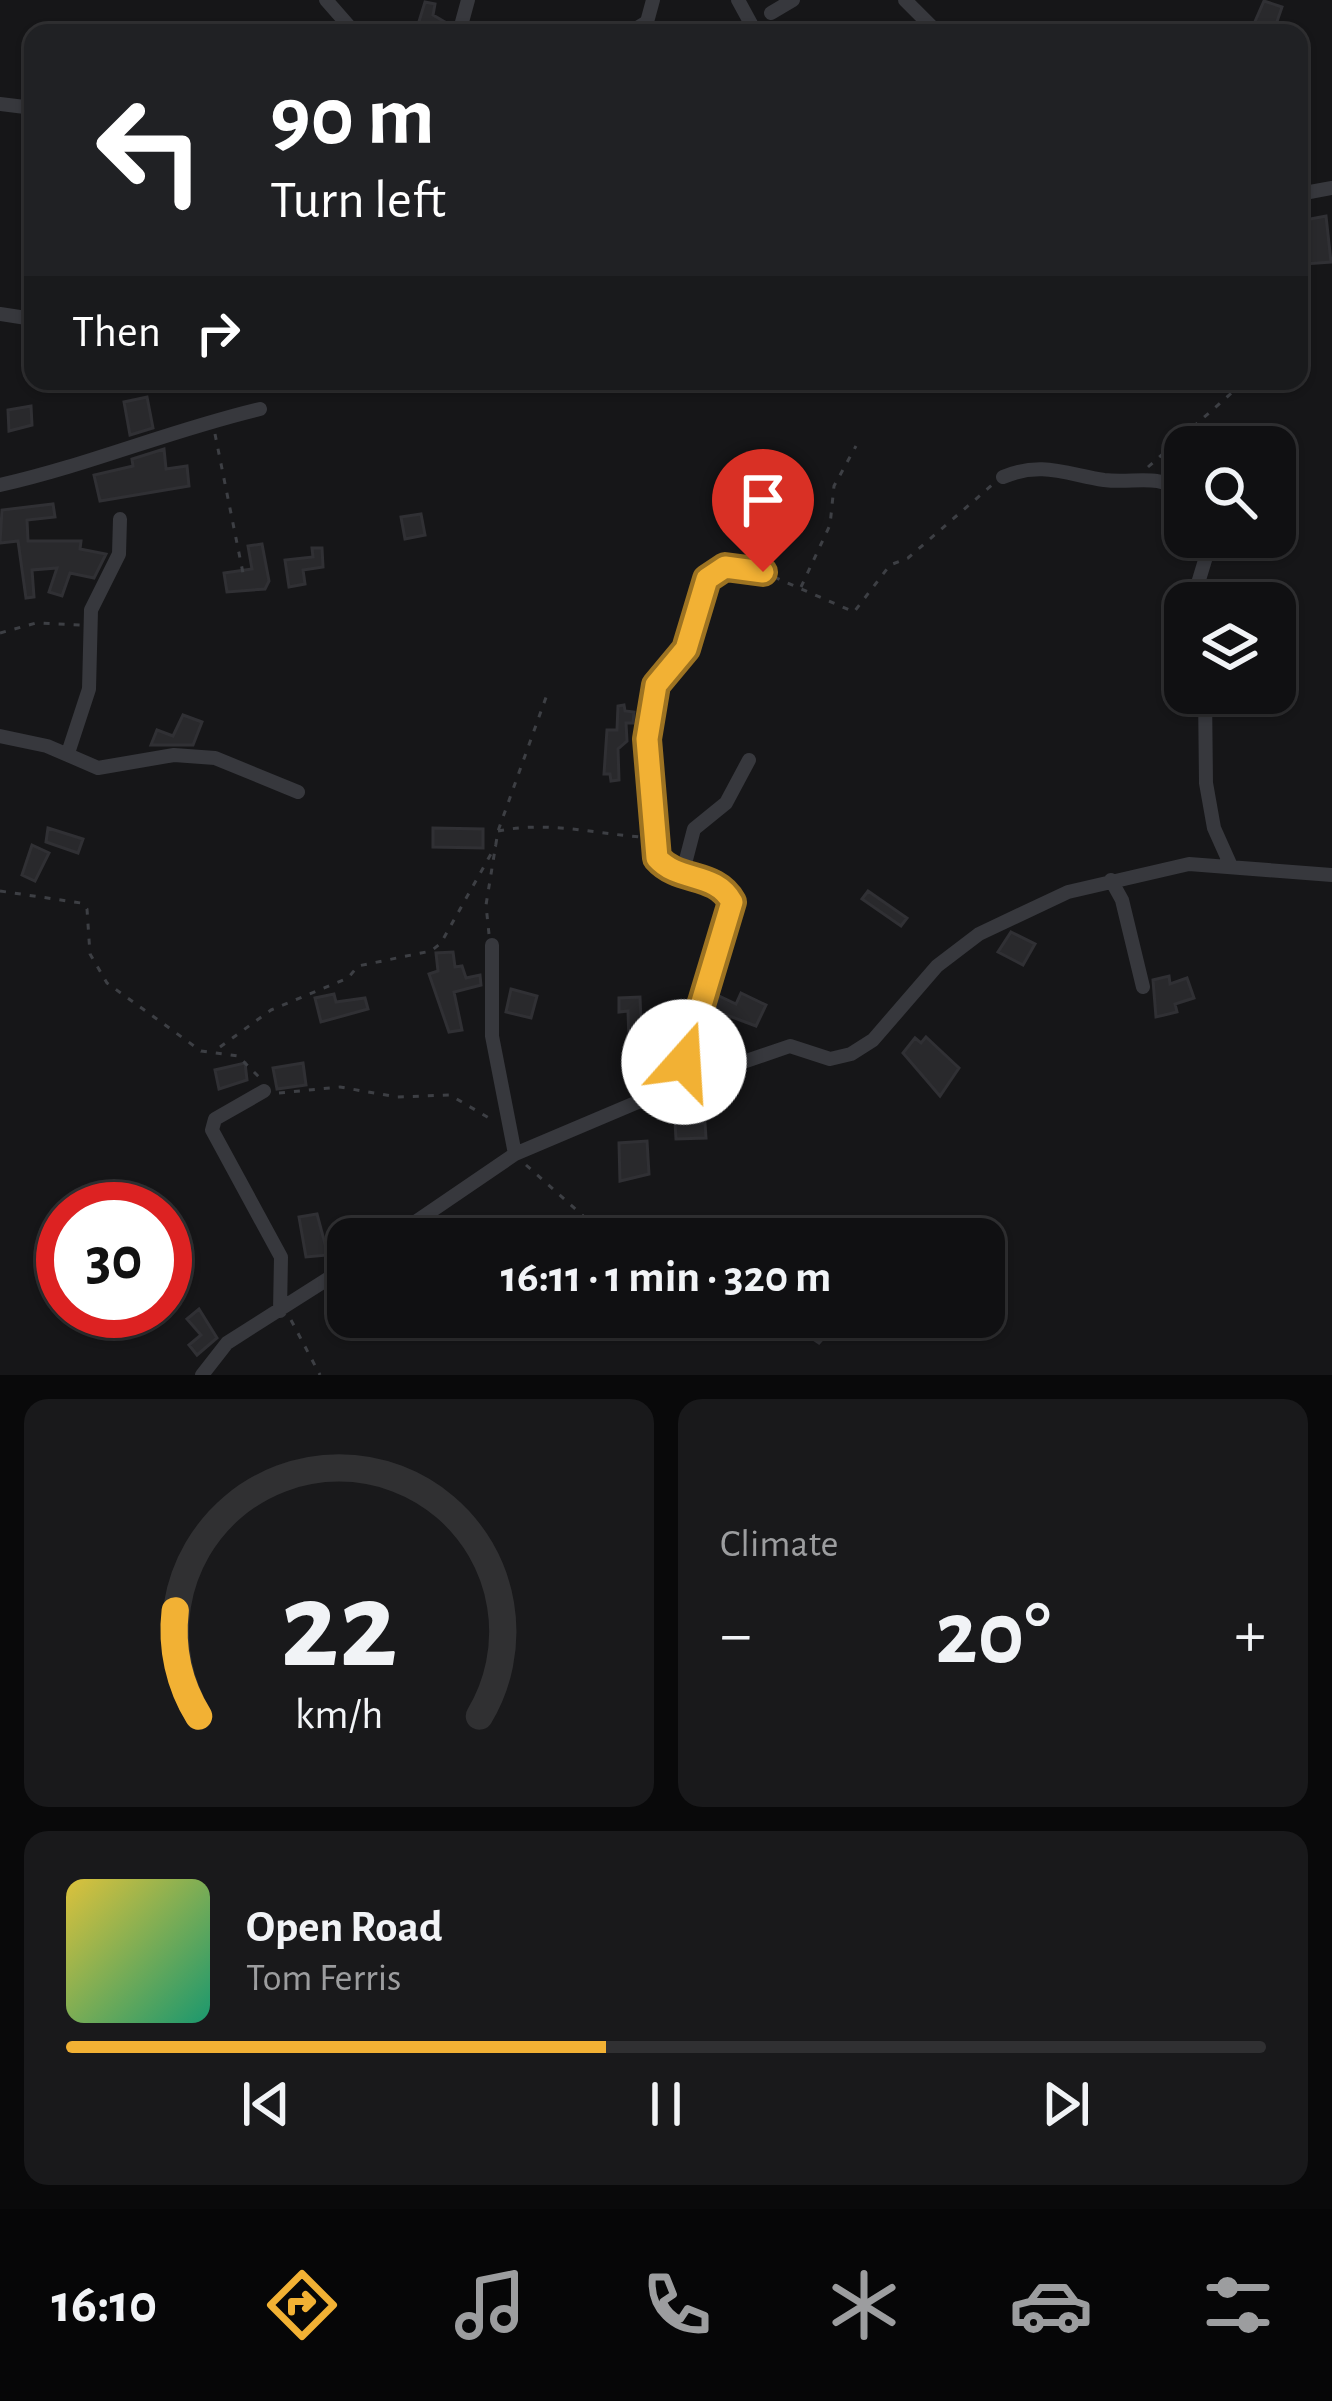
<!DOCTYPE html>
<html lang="en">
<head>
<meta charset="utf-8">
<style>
	:root { --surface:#101012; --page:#19191b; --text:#f1f3f6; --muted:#9c9d9f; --line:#303032; --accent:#f2b134 }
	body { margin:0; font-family:"Alegreya Sans",sans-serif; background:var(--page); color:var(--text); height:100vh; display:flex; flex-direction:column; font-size:45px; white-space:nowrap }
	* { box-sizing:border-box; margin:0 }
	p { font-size:39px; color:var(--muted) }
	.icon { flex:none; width:66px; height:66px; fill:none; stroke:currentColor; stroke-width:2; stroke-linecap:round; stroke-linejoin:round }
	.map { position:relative; height:1375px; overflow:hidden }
	.side { display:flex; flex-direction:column; gap:24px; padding:24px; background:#09090a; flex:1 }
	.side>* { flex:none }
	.banner { position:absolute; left:24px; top:24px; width:1284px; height:366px; border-radius:24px; box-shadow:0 3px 9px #0004,0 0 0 3px var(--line); background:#202124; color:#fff; overflow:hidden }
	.controls { position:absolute; left:1164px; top:426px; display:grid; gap:24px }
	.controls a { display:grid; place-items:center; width:132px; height:132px; border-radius:24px; background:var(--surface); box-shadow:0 3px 9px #0004,0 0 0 3px var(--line); font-size:60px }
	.speed { position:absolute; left:36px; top:1182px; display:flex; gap:24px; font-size:60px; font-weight:700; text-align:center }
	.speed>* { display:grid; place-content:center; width:156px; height:156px; border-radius:50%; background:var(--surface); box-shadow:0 3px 9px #0004,0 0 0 3px var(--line); line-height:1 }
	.speed .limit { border:18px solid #d22; background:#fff; color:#111 }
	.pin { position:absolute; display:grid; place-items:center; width:102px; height:102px; color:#fff; margin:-123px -51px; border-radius:50% 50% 50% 0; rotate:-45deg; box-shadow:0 0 12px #0007 }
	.pin .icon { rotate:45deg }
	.me { position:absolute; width:132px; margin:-66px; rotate:19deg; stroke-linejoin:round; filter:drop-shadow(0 0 9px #0008) }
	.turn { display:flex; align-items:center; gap:42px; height:252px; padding:0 48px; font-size:54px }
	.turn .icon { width:156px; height:156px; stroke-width:2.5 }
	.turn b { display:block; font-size:84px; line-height:102px }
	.then { display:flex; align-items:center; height:114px; padding:0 48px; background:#0003; gap:24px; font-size:45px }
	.big { font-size:90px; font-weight:700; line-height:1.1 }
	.side .widget { flex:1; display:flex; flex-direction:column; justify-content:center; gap:18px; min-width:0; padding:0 42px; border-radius:24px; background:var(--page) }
	.side .dial { align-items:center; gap:0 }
	.dial svg { height:312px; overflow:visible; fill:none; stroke:var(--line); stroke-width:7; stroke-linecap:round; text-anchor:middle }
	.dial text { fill:var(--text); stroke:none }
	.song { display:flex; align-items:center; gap:36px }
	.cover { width:144px; height:144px; border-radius:18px; background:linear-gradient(135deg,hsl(50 70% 55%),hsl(160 70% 35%)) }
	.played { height:12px; border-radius:6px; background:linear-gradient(90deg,var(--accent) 45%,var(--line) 45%) }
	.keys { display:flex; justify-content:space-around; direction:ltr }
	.heat { display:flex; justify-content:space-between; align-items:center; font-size:66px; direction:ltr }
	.side .tiles { flex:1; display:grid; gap:24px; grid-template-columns:1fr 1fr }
	.widget:last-child { grid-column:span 2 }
	.trip { position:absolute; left:327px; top:1218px; width:678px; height:120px; border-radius:24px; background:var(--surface); box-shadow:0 3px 9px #0004,0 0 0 3px var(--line); font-weight:700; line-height:120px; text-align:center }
	.tab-bar { display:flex; height:192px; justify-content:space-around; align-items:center; background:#060607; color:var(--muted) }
	.tab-bar .icon { width:84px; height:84px }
	.tab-bar .active { color:var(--accent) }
	.tab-bar b { font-size:54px; color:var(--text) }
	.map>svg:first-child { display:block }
	.building { fill:#29292c; stroke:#303034; stroke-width:3 }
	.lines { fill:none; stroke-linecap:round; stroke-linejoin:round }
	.path { stroke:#3d3f44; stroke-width:3; stroke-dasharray:6 9; stroke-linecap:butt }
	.minor { stroke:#37383d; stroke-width:14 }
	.route-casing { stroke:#9d7322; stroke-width:30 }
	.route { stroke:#f2b134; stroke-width:21 }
</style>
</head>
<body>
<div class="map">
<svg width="1332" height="1375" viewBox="0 0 1332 1375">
	<rect width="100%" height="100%" fill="#161618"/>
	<!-- building -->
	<path class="building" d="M1264,1L1282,7L1273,33H1250Z
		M425,2L435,4L433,15L450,25L448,33H422L417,28Z
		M1326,216L1331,262L1305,264V220Z
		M147,397L153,428L130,435L124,402Z
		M31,406L32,425L9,431L8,410Z
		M164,449L166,469L187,466L189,486L100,501L94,475L133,466L132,459Z
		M53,504L55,517L27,520L28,541H81L80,549L106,554L94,578L70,573L62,596L49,592L57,568L32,570L34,597L26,598L18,541L0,543L2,510Z
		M421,514L425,535L405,539L401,517Z
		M262,544L269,581L265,589L227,592L224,573L252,569L248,546Z
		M312,548H322L323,567L303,570L305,584L289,587L285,560L313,557Z
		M624,705L625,711L634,712L633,723H626L627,741L618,749L619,780L611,781L610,774H604L607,730H617L618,706Z
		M183,715L202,722L193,745H151L157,730L173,736Z
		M48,828L83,839L78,853L46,842Z
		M433,828L483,829V848L433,847Z
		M32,845L49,853L35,881L22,875Z
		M868,891L907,918L901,926L862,899Z
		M1011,932L1035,944L1023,965L998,952Z
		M453,952L455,967L462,966L466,978L480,975L481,985L454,992L462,1030L449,1032L429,974L438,971L436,953Z
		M1169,976L1170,984L1187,978L1194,998L1175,1004L1177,1012L1156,1017L1153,980Z
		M511,989L537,996L531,1018L506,1012Z
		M741,993L766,1005L756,1026L713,1010L719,996L736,1004Z
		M334,994L336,1002L365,998L368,1009L321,1022L315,998Z
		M640,997L641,1021H652L653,1039L629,1040L628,1011L619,1012V998Z
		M926,1037L959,1068L940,1096L903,1053L915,1038L921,1043Z
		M245,1063L247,1080L219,1089L215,1070Z
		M303,1063L306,1085L277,1089L273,1068Z
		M674,1103H686L687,1123H705L706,1138L676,1139Z
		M647,1141L649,1174L620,1181L619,1143Z
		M317,1214L328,1255L306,1257L299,1217Z
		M199,1309L217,1338L197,1355L189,1345L201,1335L187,1319Z
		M780,1317H812L830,1331L819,1343Z"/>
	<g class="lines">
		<!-- path -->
		<path class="path" d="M215,434L243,573
			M1148,467L1245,381
			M774,577L854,612L890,565L908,558L992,485
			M801,587L830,525L834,486L856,446
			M0,633L36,623L80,625
			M498,831C548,821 591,833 640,837
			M0,891L81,903L87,909L90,954L107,983L201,1051L238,1056L261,1079
			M489,934L486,905L498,831L549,689
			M220,1047L271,1010L348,978L358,966L431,951L441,943L496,845
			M279,1093L340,1087L397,1097L450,1095L494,1121
			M526,1165L609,1239
			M291,1320L320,1375"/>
		<!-- minor -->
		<path class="minor" d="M326,0L355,33
			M738,0L756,33
			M905,0L938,33
			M771,13L793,0
			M459,33L468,0
			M629,33L647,22L653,0
			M0,104L33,108
			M1299,194L1332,188
			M0,314L33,319
			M1003,477C1041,461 1066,474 1104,480C1136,484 1155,472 1185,493
			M0,485C89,465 171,430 260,409
			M1192,603L1212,537
			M1205,693L1206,783L1214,828L1231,866
			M0,736L47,746L98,768L174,755L215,758L298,792
			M68,753L89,689L91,610L119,554L120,519
			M682,875L694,829L726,803L749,760
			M1111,880L1122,900L1143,987
			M492,945V1036L515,1154
			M676,1086L732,902C715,871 679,883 657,858L647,739L656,685L686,649L707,579L725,567L763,572
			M264,1091L215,1119L212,1130L281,1257L280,1311
			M381,1239L408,1227L515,1154L685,1082L790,1046L830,1059L851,1054L873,1040L937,966L979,934L1068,892L1189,864L1332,875
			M202,1375L227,1343L348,1266"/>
	</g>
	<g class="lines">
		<defs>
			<path id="route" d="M684,1062L732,902C715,871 679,883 657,858L647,739L656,685L686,649L707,579L725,567L763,572"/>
		</defs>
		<!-- route casing -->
		<use href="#route" class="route-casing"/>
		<!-- route -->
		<use href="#route" class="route"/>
	</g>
</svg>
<div class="controls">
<a><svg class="icon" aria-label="search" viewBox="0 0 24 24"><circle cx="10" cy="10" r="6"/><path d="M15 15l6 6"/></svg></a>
<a><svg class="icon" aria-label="layers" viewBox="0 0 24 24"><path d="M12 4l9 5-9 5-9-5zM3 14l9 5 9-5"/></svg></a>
</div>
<div class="speed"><div class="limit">30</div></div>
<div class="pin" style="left:763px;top:572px;background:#d93025"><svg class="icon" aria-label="arrive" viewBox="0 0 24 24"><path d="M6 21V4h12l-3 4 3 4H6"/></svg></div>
<svg class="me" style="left:684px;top:1062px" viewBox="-20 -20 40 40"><circle r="19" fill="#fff"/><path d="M0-13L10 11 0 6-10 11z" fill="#f2b134"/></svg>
<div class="trip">16:11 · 1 min · 320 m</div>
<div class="banner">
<div class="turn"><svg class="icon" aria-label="left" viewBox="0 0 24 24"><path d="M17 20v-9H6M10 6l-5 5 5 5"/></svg><div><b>90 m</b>Turn left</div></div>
<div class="then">Then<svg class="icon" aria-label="right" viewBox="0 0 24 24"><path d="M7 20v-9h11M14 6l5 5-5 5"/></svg></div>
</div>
</div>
<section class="side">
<div class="tiles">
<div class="widget dial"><svg viewBox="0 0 100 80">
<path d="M14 69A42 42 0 1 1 86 69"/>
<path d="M14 69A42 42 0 0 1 8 42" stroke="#f2b134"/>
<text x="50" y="56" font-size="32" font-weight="700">22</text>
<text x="50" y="72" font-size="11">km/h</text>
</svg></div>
<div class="widget"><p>Climate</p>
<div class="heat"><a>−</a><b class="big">20°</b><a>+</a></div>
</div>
<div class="widget">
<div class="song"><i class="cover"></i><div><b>Open Road</b><p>Tom Ferris</p></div></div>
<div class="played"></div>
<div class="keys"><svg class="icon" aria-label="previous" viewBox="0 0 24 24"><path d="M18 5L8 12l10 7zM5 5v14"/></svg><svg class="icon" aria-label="pause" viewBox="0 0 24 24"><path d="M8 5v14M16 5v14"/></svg><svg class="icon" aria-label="next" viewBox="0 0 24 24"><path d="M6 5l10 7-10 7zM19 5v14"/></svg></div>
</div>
</div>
</section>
<nav class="tab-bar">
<b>16:10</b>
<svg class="icon active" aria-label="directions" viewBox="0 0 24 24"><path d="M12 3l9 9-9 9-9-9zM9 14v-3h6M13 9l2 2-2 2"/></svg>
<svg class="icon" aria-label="music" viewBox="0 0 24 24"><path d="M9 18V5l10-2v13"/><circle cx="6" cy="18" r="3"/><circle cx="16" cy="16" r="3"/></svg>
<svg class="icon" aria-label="phone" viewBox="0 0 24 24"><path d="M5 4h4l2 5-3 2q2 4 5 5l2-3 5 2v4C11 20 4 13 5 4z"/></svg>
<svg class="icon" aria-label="climate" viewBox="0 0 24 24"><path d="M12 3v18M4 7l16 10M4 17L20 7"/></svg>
<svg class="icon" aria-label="car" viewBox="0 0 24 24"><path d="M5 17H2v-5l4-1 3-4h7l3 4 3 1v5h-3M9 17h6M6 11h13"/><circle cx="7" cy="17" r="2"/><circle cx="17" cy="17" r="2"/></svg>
<svg class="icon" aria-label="filters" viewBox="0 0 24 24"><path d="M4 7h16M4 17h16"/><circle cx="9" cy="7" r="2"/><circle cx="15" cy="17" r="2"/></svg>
</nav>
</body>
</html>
